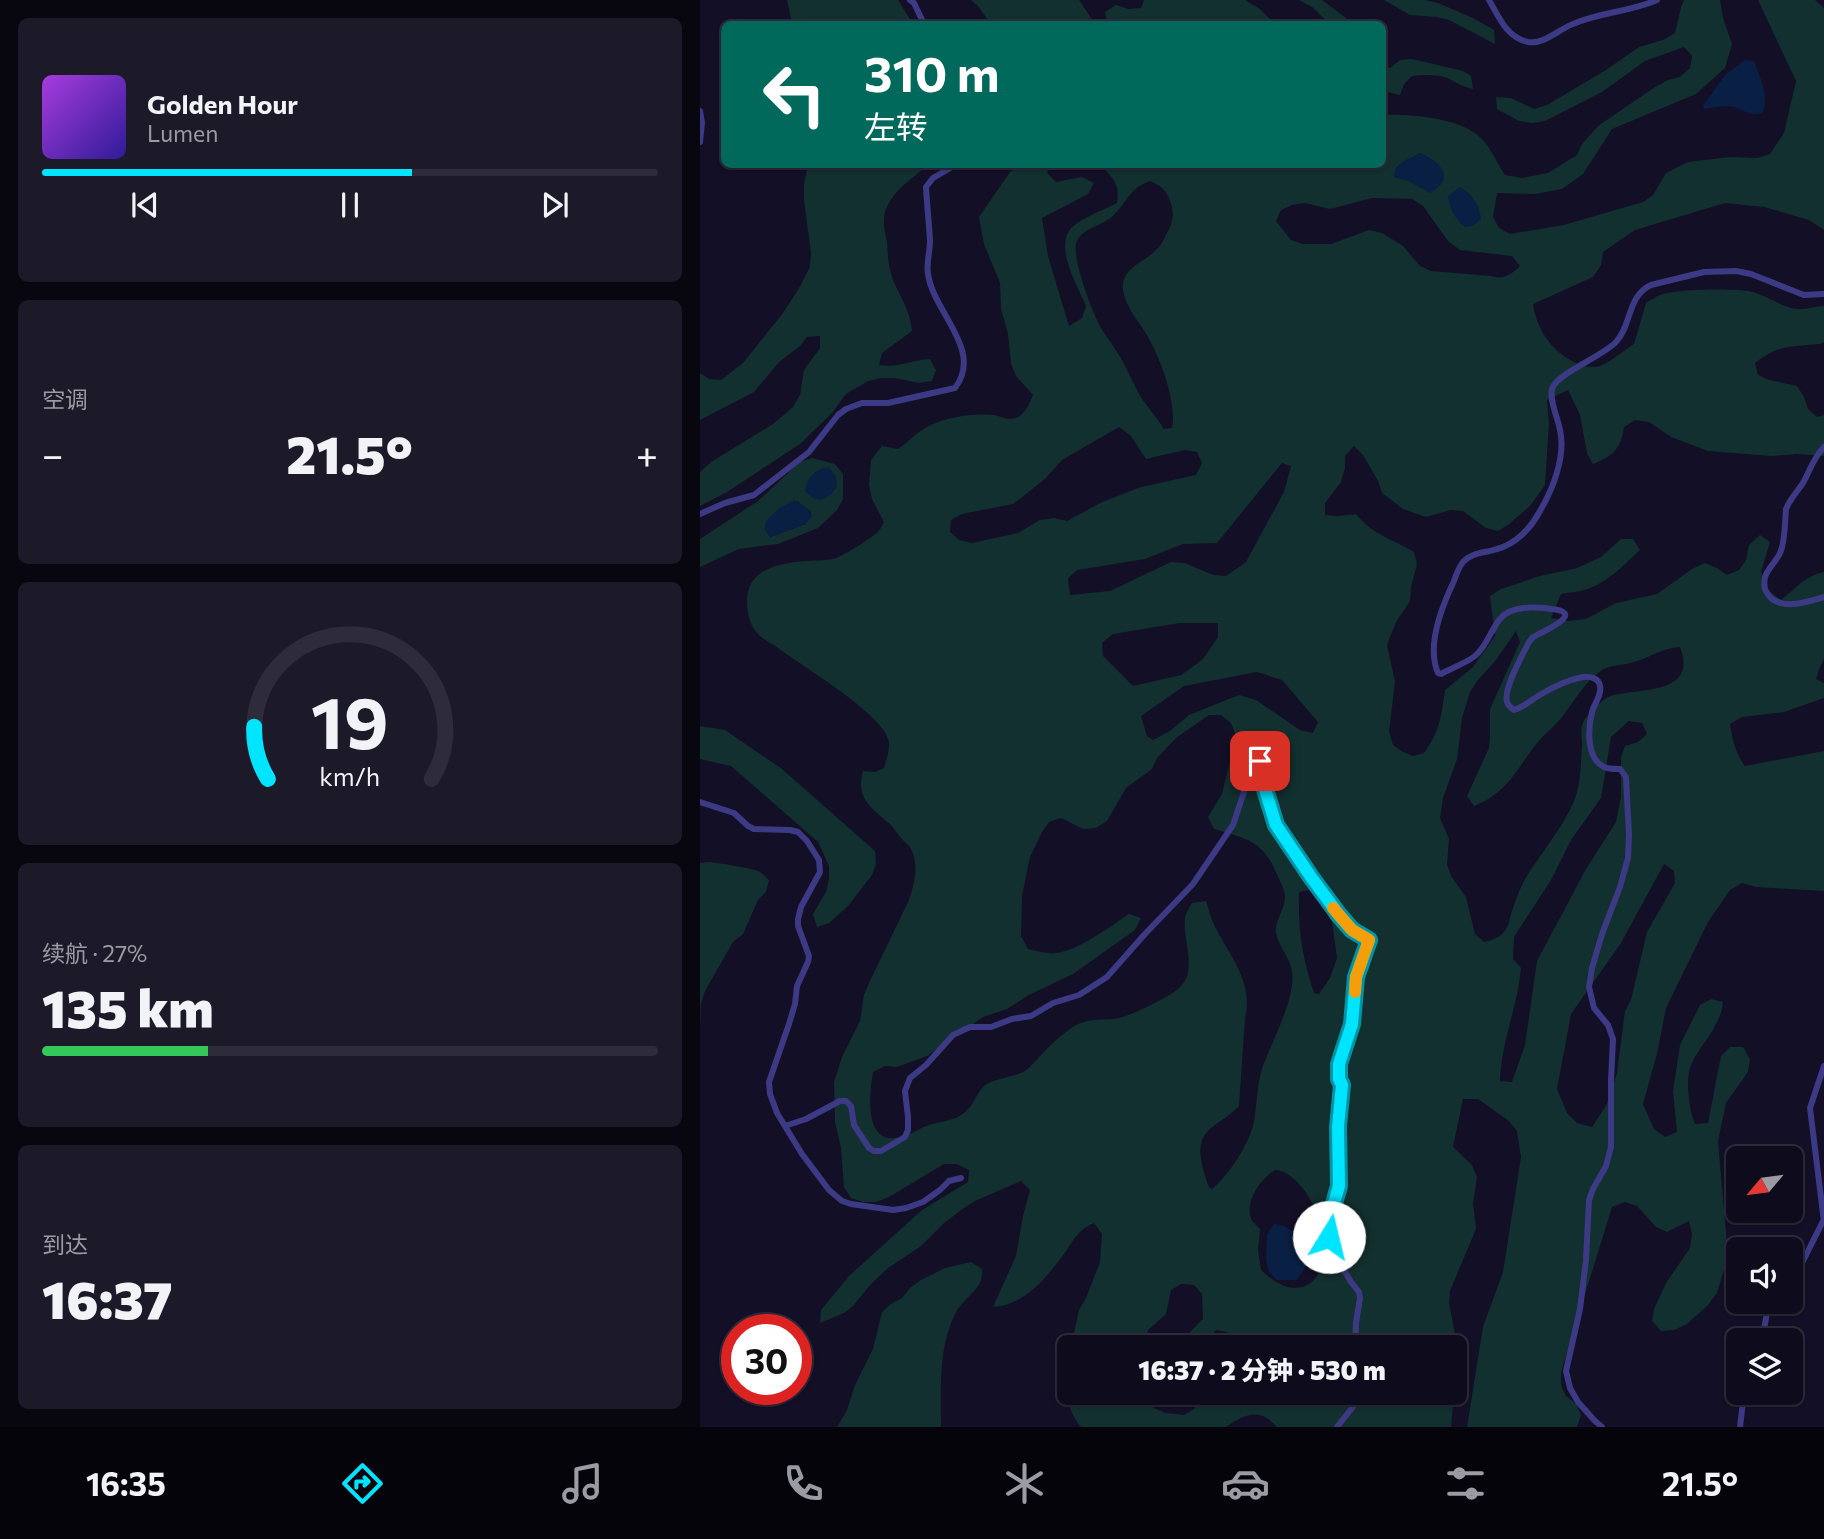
<!DOCTYPE html>
<html lang="zh">
<head>
<meta charset="utf-8">
<style>
	:root { --surface:#0e0b1c; --page:#1c1929; --text:#f1f3f6; --muted:#9b9ba3; --line:#2e2b3b; --accent:#00e5ff }
	body { margin:0; font-family:Commissioner,"Noto Sans SC",sans-serif; background:var(--page); color:var(--text); height:100vh; display:flex; flex-direction:column; font-size:26px; white-space:nowrap }
	* { box-sizing:border-box; margin:0 }
	p { font-size:23px; color:var(--muted) }
	.icon { flex:none; width:38px; height:38px; fill:none; stroke:currentColor; stroke-width:2; stroke-linecap:round; stroke-linejoin:round }
	.map { position:relative; flex:1; overflow:hidden }
	.details { display:flex; flex-direction:column; gap:18px; padding:18px; background:#08060f; width:700px }
	.details>* { flex:none }
	.banner { position:absolute; left:21px; top:21px; width:665px; height:147px; border-radius:10px; box-shadow:0 2px 5px #0004,0 0 0 2px var(--line); background:#00695c; color:#fff; overflow:hidden }
	.needle { width:46px; rotate:241deg }
	.fabs { position:absolute; left:1026px; top:1146px; display:grid; gap:14px }
	.fabs a { display:grid; place-items:center; width:77px; height:77px; border-radius:10px; background:var(--surface); box-shadow:0 2px 5px #0004,0 0 0 2px var(--line); font-size:35px }
	.speed { position:absolute; left:21px; top:1314px; display:flex; gap:14px; font-size:35px; font-weight:700; text-align:center }
	.speed>* { display:grid; place-content:center; width:91px; height:91px; border-radius:50%; background:var(--surface); box-shadow:0 2px 5px #0004,0 0 0 2px var(--line); line-height:1 }
	.speed .limit { border:10px solid #d22; background:#fff; color:#111 }
	.pin { position:absolute; display:grid; place-items:center; width:60px; height:60px; color:#fff; margin:-30px; border-radius:14px; box-shadow:0 4px 10px #0006 }
	.me { position:absolute; width:77px; margin:-38px; rotate:9deg; stroke-linejoin:round; filter:drop-shadow(0 0 5px #0008) }
	.turn { display:flex; align-items:center; gap:24px; height:147px; padding:0 28px; font-size:32px }
	.turn .icon { width:91px; height:91px; stroke-width:2.5 }
	.turn b { display:block; font-size:49px; line-height:60px }
	.big { font-size:52px; font-weight:800; line-height:1.1 }
	.details .widget { flex:1; display:flex; flex-direction:column; justify-content:center; gap:10px; min-width:0; padding:0 24px; border-radius:10px; background:var(--page) }
	.details .dial { align-items:center; gap:0 }
	.dial svg { height:182px; overflow:visible; fill:none; stroke:var(--line); stroke-width:7; stroke-linecap:round; text-anchor:middle }
	.dial text { fill:var(--text); stroke:none }
	.song { display:flex; align-items:center; gap:21px }
	.cover { width:84px; height:84px; border-radius:10px; background:linear-gradient(135deg,hsl(280 70% 55%),hsl(250 70% 35%)) }
	.played { height:7px; border-radius:4px; background:linear-gradient(90deg,var(--accent) 60%,var(--line) 60%) }
	.keys { display:flex; justify-content:space-around; direction:ltr }
	.heat { display:flex; justify-content:space-between; align-items:center; font-size:38px; direction:ltr }
	.charge { height:10px; border-radius:5px; background:linear-gradient(90deg,#34c759 27%,var(--line) 0) }
	.trip { position:absolute; left:357px; top:1335px; width:410px; height:70px; border-radius:10px; background:var(--surface); box-shadow:0 2px 5px #0004,0 0 0 2px var(--line); font-weight:800; line-height:70px; text-align:center }
	.tab-bar { display:flex; height:112px; justify-content:space-around; align-items:center; background:#06040b; color:var(--muted) }
	.tab-bar .icon { width:49px; height:49px }
	.tab-bar .active { color:var(--accent) }
	.tab-bar b { font-size:32px; color:var(--text) }
	main { display:flex; flex:1; min-height:0 }
	.map>svg:first-child { display:block }
	.green { fill:#12302f; fill-rule:evenodd }
	.water { fill:#0a1f44 }
	.lines { fill:none; stroke-linecap:round; stroke-linejoin:round }
	.minor { stroke:#3d3a85; stroke-width:6 }
	.route-casing { stroke:#0095a6; stroke-width:18 }
	.route { stroke:#00e5ff; stroke-width:12 }
	.slow { stroke:#f59e0b; stroke-width:12 }
</style>
</head>
<body>
<main>
<section class="details">
<div class="widget">
<div class="song"><i class="cover"></i><div><b>Golden Hour</b><p>Lumen</p></div></div>
<div class="played"></div>
<div class="keys"><svg class="icon" aria-label="previous" viewBox="0 0 24 24"><path d="M18 5L8 12l10 7zM5 5v14"/></svg><svg class="icon" aria-label="pause" viewBox="0 0 24 24"><path d="M8 5v14M16 5v14"/></svg><svg class="icon" aria-label="next" viewBox="0 0 24 24"><path d="M6 5l10 7-10 7zM19 5v14"/></svg></div>
</div>
<div class="widget"><p>空调</p>
<div class="heat"><a>−</a><b class="big">21.5°</b><a>+</a></div>
</div>
<div class="widget dial"><svg viewBox="0 0 100 80">
<path d="M14 69A42 42 0 1 1 86 69"/>
<path d="M14 69A42 42 0 0 1 8 46" stroke="#00e5ff"/>
<text x="50" y="56" font-size="32" font-weight="700">19</text>
<text x="50" y="72" font-size="11">km/h</text>
</svg></div>
<div class="widget"><p>续航 · 27%</p><b class="big">135 km</b><div class="charge"></div></div>
<div class="widget"><p>到达</p><b class="big">16:37</b></div>
</section>
<div class="map">
<svg width="1124" height="1427" viewBox="0 0 1124 1427">
	<rect width="100%" height="100%" fill="#130f26"/>
	<!-- green -->
	<path class="green" d="M87,0H198L213,24H92Z
		M271,0H379L395,24H291L278,6Z
		M444,0H545L560,9L575,24H408L405,12L416,5L428,9L441,8Z
		M599,0H622L654,24H630L612,7Z
		M684,0H725L738,3L773,18L794,30L795,44L749,20L736,17L710,15Z
		M984,0H1020L1023,18L1032,44L1025,68L996,94L912,129L883,174L862,189L835,194L797,193L793,217L799,228L810,234L864,225L943,202L953,195L966,173L988,162L1030,157L1057,158L1070,154L1084,133L1096,81L1058,0H1115L1124,8V230L1109,220L1064,207L1025,203L935,230L903,252L901,265L893,277L833,304C837,331 853,353 878,364C885,367 893,368 900,366C912,361 923,351 934,344L946,303C951,300 955,297 960,295C976,289 1036,288 1052,292C1068,296 1081,307 1097,309C1106,310 1115,306 1124,306V342L1120,344C1091,347 1079,344 1055,363L1058,375L1069,380L1097,386L1104,397L1108,409L1117,417L1124,415V456L1097,454L1072,456L1008,451L971,437L949,422L935,420L924,427C921,449 913,456 893,464L887,453L880,415L868,390L847,400L849,423L845,485L830,506L809,524L798,531L786,528L763,511L751,510L726,517L703,509L682,493L678,481L663,455L654,446L645,456V468L641,482L625,503V515L638,516L656,514C674,536 691,538 714,552L717,564L711,587L710,601L696,622L687,645L695,682L689,732L693,745L703,752L713,756L724,753C740,731 741,717 745,690L773,667L795,636L790,596L801,589L840,576L877,568L901,557L921,539H933L940,550C925,564 909,581 890,588C881,592 871,592 861,594L851,618L868,621L886,619L916,603L957,594L992,569L1005,563L1017,568L1027,575L1039,570L1046,560L1049,545L1060,535L1070,542L1061,572L1064,580V587L1081,600C1096,588 1105,576 1124,572V659L1120,667L1116,679L1124,683V698L1084,712L1042,717L1030,724C1032,739 1036,754 1045,766L1124,751V891L1056,887L1042,883L1030,890L1008,922L966,1008L957,1054L943,1104L954,1129L965,1137L977,1132L973,1091L980,1045L1000,1005L1011,999L1023,1002C1021,1026 1001,1043 991,1065C985,1079 989,1110 995,1124L1008,1123L1021,1056L1030,1047H1043L1050,1059L1048,1072L1026,1103L1018,1141L1028,1256L1017,1293L1008,1305L987,1324L974,1330L961,1331L952,1321L954,1309L966,1283L990,1248L992,1234L989,1221L967,1232L956,1227L937,1206L925,1202L912,1207L861,1372V1385L866,1396L876,1404L881,1415L877,1427H767L783,1327L803,1272L821,1157L817,1131L809,1121L778,1099H763L753,1147L772,1165L777,1177L773,1203L776,1229L750,1291L749,1303L757,1344L754,1390V1348L541,1347L527,1332L516,1330L502,1347H475L503,1319L502,1294L494,1285L481,1284L471,1290L466,1314L448,1330L445,1342L448,1347H371L379,1310L386,1298L400,1262L402,1234L394,1223C375,1231 373,1243 361,1258C344,1281 323,1305 293,1307L316,1256L323,1216L330,1190L321,1181L275,1201L264,1208L244,1223L221,1246L188,1268L170,1285L153,1306L144,1313L120,1323L121,1310L149,1276L222,1210L268,1182L269,1170L257,1164H244L189,1197L176,1202H163L151,1198L144,1187L141,1148L135,1122L134,1082L142,1057L160,1021L164,995L169,983L209,900C214,884 219,867 212,851C210,845 205,843 201,838C197,834 195,829 191,825C172,808 155,799 163,771L175,772L184,768C186,760 190,750 189,742C185,714 98,664 74,645C60,638 51,630 48,613C41,571 72,564 106,561C115,560 124,561 133,559C140,558 175,536 179,531C181,528 182,525 184,522L172,499L169,485L171,460L182,446L198,449C206,444 212,437 219,432C238,418 270,413 293,415C302,416 308,422 318,417C326,413 330,402 333,395L316,376L311,363L308,334L301,309L300,283L284,244L279,217L310,172L318,165H350L347,173L356,182L382,177L394,183L388,194L342,218L348,256L369,326L382,318L386,306C378,287 356,250 369,231C377,219 404,210 417,203C420,183 413,179 401,165L682,164L683,115C710,114 761,118 781,138C791,148 797,163 805,175L822,178L848,173L877,155L882,144L898,126L955,87L968,80L980,77L990,68L992,56L984,47L945,61L902,92L845,121L833,123L819,121L797,109L796,97L811,98L834,109L847,105L906,70L939,47L963,40L975,33L981,7ZM720,153L731,193L711,182L696,168ZM450,181C463,186 469,193 472,208C474,217 472,225 467,233C464,239 461,246 455,251C445,261 424,268 423,284C421,303 440,322 448,337C461,360 477,403 472,428L464,429C457,417 446,406 439,394C433,383 428,371 422,360C416,349 408,339 401,328C393,314 370,255 377,241C383,228 401,226 412,217C427,203 429,188 450,181ZM672,198L712,199L723,206L748,241L760,250L812,256L820,266C812,274 804,280 791,276L731,271L720,266L703,246L682,233L669,230L631,244H603L591,240L576,221L581,210L592,205L605,203L630,209ZM419,427L431,436L446,459L485,450L497,452L502,463L496,475L441,487L402,502L367,521L354,518L340,520L318,533L272,543L259,540L250,532L251,520L262,514L313,504L345,479L362,460ZM582,463L591,466L584,492L546,562L526,576L513,575L485,563L471,562L410,591L370,595L368,578L377,570L445,559L483,544L517,543ZM480,623H518V637L503,659L491,668L481,675L433,686L403,656L402,643L413,634ZM816,631L820,642L790,709V736L789,748L767,796L774,806C809,792 816,769 838,742C846,732 857,725 864,714C875,700 884,684 898,673C909,664 922,666 934,662C951,657 963,648 980,647C999,697 936,687 908,697C903,699 885,717 883,723C880,729 882,739 882,744C881,760 881,777 877,792C870,819 840,854 825,879C819,890 815,902 811,914C810,918 809,925 806,929C802,937 793,940 784,942L775,934L766,897L751,876L747,864L749,839L740,818L743,798L757,759L762,718L770,692L777,681L796,660ZM557,672L582,680L618,722L613,733L600,730L556,700L539,695L489,715L470,731L453,740L447,736L441,716L484,686ZM509,715H521L531,723L536,736L522,794L508,817L514,829C548,839 564,841 578,877C581,883 585,890 585,897C585,910 574,921 576,933C578,945 588,955 591,967C599,994 571,1042 562,1069C557,1085 557,1104 554,1121C550,1143 529,1175 512,1189L509,1187C503,1170 493,1144 509,1130C519,1121 530,1116 539,1106L545,1018C554,983 530,956 515,927C511,919 509,910 506,901L492,903C489,908 486,912 485,918C482,940 499,972 478,989C467,998 429,1017 415,1019C400,1020 389,1018 374,1026C364,1033 354,1041 346,1050C338,1057 332,1067 323,1072C312,1077 298,1078 287,1084C276,1091 275,1105 264,1113C253,1122 237,1121 224,1127C215,1131 206,1137 195,1138C163,1141 170,1090 173,1072L185,1066L197,1067L227,1056L283,1017L307,1009L329,995L373,974L435,930L441,918L429,914C409,927 380,950 356,953C346,954 337,951 328,949L321,936L322,896L330,857L342,832L349,822L361,818L383,829L396,828L407,821L426,788L452,769L457,758L476,738ZM929,721L942,723L947,734L938,742L925,746L921,757V797L916,822L886,869L837,961L825,1045L812,1082L800,1081C801,1042 818,1006 821,968L813,959L814,937L851,880L871,840L901,798L911,737ZM964,864L974,871L975,883L947,932L931,1000L925,1011L917,1073L907,1104L892,1127L877,1123L867,1113L857,1089L871,1014L921,943ZM612,889L632,922L637,958L630,978L619,994L614,993C602,956 598,931 599,892ZM575,1170C592,1170 610,1195 615,1210L621,1266C616,1286 598,1293 580,1284C573,1281 567,1275 561,1270L558,1250L560,1229C556,1225 551,1221 550,1215C547,1198 562,1178 575,1170Z
		M712,59L763,71L771,76L773,89C763,87 756,82 747,78C736,74 724,75 712,76L704,84L700,95L688,92L683,86V66L690,68L700,60Z
		M108,165H231L227,166C210,180 185,196 184,220C183,228 186,235 187,242C188,255 188,267 193,280C201,299 210,310 212,331L182,353L179,365C200,368 210,360 230,359L236,370L232,381L219,383L194,378H181L168,381L146,394L132,413L100,444L27,492L0,506V472L11,462L73,424L93,407L100,395L104,370L120,348V336L107,337L100,346L79,362L54,392L0,420V373L9,379L21,380L43,363L83,313L98,290L110,267L111,253L104,200V184Z
		M112,458L135,464L143,474V499L137,510L118,528L78,544L39,549L0,567V539L58,501L100,462ZM97,501L111,512L106,524L70,537Z
		M0,726L25,730L82,769L175,851L176,864L172,875L148,906L129,923L117,927L113,914L126,892L129,879V866L118,842L31,766L0,759Z
		M8,862C14,862 56,869 60,872C64,874 66,878 69,880L66,892L58,900L43,934L33,942L5,991L1,1003L0,1029V863Z
		M271,1262L282,1269C282,1272 282,1276 281,1280C277,1292 261,1301 255,1314C238,1349 241,1389 241,1427H137L147,1410L155,1385L173,1349L182,1312L191,1304L202,1298L210,1288L221,1280L245,1268Z
		M369,1355V1393H435L442,1403L466,1413L484,1415L494,1409L505,1393H754L751,1427H577C560,1408 546,1413 526,1427H381C363,1406 365,1381 369,1355Z"/>
	<!-- water -->
	<path class="water" d="M1045,60L1054,61C1060,77 1069,95 1063,112C1050,119 1042,107 1028,106C1020,106 1012,108 1004,109L1003,106L1025,75Z
		M720,153C740,161 757,178 730,193L711,182L694,177C694,163 709,159 720,153Z
		M760,187C772,193 780,206 781,219L773,226L765,227C756,220 749,208 748,196Z
		M129,467L136,477L137,486C128,501 117,505 105,491C108,477 114,469 129,467Z
		M94,500L107,508L112,516L106,524L70,537L65,530V522L78,509Z
		M574,1224C585,1225 589,1228 597,1236C612,1252 610,1265 596,1280H577L569,1272L566,1260L567,1234Z"/>
	<g class="lines">
		<!-- minor -->
		<path class="minor" d="M210,0L214,3L224,24
			M789,0C799,17 806,37 828,42C844,45 859,29 873,24C900,12 930,12 957,0
			M0,111L2,123L0,142
			M1124,447C1112,460 1111,469 1103,483C1097,492 1090,499 1086,509C1085,521 1085,543 1080,553C1076,562 1068,568 1065,577C1064,582 1064,589 1067,593C1078,612 1108,602 1124,597
			M0,514L25,503L54,495L109,452L138,415L146,409L162,403H188L255,388C284,350 233,312 228,274C226,264 230,252 230,241C229,223 227,205 226,187L233,178L257,164
			M0,802L34,813L48,826L54,829L90,830L98,832L107,841L119,860L120,872L101,907L98,919V926L109,956L108,962L97,986L95,1004L89,1024L69,1082L70,1094L77,1113L102,1154L129,1190L142,1201L151,1204L193,1210L206,1208L223,1202L240,1190L249,1181L261,1178
			M1124,1066L1110,1108L1124,1222
			M85,1126L106,1119L140,1101H146L151,1106L154,1125L169,1148L174,1151H181L205,1137L208,1130V1117L205,1091L210,1078L226,1065L253,1035L270,1027H291L312,1019L331,1016L353,1003L379,995L407,977L444,935L493,884L533,825L544,792L545,761L549,758H555L560,761L564,786L576,825L611,877L639,915L652,930L669,940L656,977L652,1024L639,1064V1079L642,1085L638,1127L639,1186L628,1224L629,1237L633,1251L651,1282L659,1292L660,1298L656,1323L655,1348
			M1090,1276L1099,1269L1123,1221
			M1062,1340L1069,1302
			M637,1427L656,1403L658,1393
			M902,1427L894,1420L878,1402L870,1388L866,1371L880,1309L886,1260L889,1200L893,1189L906,1166L911,1147V1081L913,1039L908,1025L894,1008L889,987L892,968L902,934L920,887L928,858L929,835L926,777L920,769C915,769 908,769 904,767C886,758 888,729 892,712C894,704 902,695 900,686C899,678 890,676 883,677C867,680 851,688 838,696C830,701 824,707 814,710C811,708 808,705 807,702C803,689 823,654 829,642C833,637 832,637 837,635C844,631 886,613 852,609C835,607 811,605 800,619C796,623 794,629 791,633C787,641 782,650 775,656C766,663 752,668 741,674L738,673C726,646 742,606 754,581C756,575 759,567 763,562C772,552 786,553 797,549C816,544 831,528 840,511C853,489 866,456 860,430C858,419 849,399 852,389C856,374 903,356 916,342C932,325 927,296 951,285L1004,272L1036,271L1051,274L1104,295L1124,294
			M1040,1427L1044,1393"/>
	</g>
	<g class="lines">
		<defs>
			<path id="route" d="M560,761L564,786L576,825L611,877L639,915L652,930L669,940L656,977L652,1024L639,1064V1079L642,1085L638,1127L639,1186L628,1224L629,1237"/>
		</defs>
		<!-- route casing -->
		<use href="#route" class="route-casing"/>
		<!-- route -->
		<use href="#route" class="route"/>
		<!-- slow -->
		<path class="slow" d="M633,908L652,930L669,940L656,977L655,992"/>
	</g>
</svg>
<div class="fabs">
<a><svg class="needle" viewBox="-14 -14 28 28"><path d="M0-13l5 13h-10z" fill="#e53935"/><path d="M0 13l5-13h-10z" fill="#9b9ba3"/></svg></a>
<a><svg class="icon" aria-label="sound" viewBox="0 0 24 24"><path d="M4 9h4l5-4v14l-5-4H4zM17 9q2 3 0 6"/></svg></a>
<a><svg class="icon" aria-label="layers" viewBox="0 0 24 24"><path d="M12 4l9 5-9 5-9-5zM3 14l9 5 9-5"/></svg></a>
</div>
<div class="speed"><div class="limit">30</div></div>
<div class="pin" style="left:560px;top:761px;background:#d93025"><svg class="icon" aria-label="arrive" viewBox="0 0 24 24"><path d="M6 21V4h12l-3 4 3 4H6"/></svg></div>
<svg class="me" style="left:629px;top:1237px" viewBox="-20 -20 40 40"><circle r="19" fill="#fff"/><path d="M0-13L10 11 0 6-10 11z" fill="#00e5ff"/></svg>
<div class="trip">16:37 · 2 分钟 · 530 m</div>
<div class="banner">
<div class="turn"><svg class="icon" aria-label="left" viewBox="0 0 24 24"><path d="M17 20v-9H6M10 6l-5 5 5 5"/></svg><div><b>310 m</b>左转</div></div>
</div>
</div>
</main>
<nav class="tab-bar">
<b>16:35</b>
<svg class="icon active" aria-label="directions" viewBox="0 0 24 24"><path d="M12 3l9 9-9 9-9-9zM9 14v-3h6M13 9l2 2-2 2"/></svg>
<svg class="icon" aria-label="music" viewBox="0 0 24 24"><path d="M9 18V5l10-2v13"/><circle cx="6" cy="18" r="3"/><circle cx="16" cy="16" r="3"/></svg>
<svg class="icon" aria-label="phone" viewBox="0 0 24 24"><path d="M5 4h4l2 5-3 2q2 4 5 5l2-3 5 2v4C11 20 4 13 5 4z"/></svg>
<svg class="icon" aria-label="climate" viewBox="0 0 24 24"><path d="M12 3v18M4 7l16 10M4 17L20 7"/></svg>
<svg class="icon" aria-label="car" viewBox="0 0 24 24"><path d="M5 17H2v-5l4-1 3-4h7l3 4 3 1v5h-3M9 17h6M6 11h13"/><circle cx="7" cy="17" r="2"/><circle cx="17" cy="17" r="2"/></svg>
<svg class="icon" aria-label="filters" viewBox="0 0 24 24"><path d="M4 7h16M4 17h16"/><circle cx="9" cy="7" r="2"/><circle cx="15" cy="17" r="2"/></svg>
<b>21.5°</b>
</nav>
</body>
</html>
